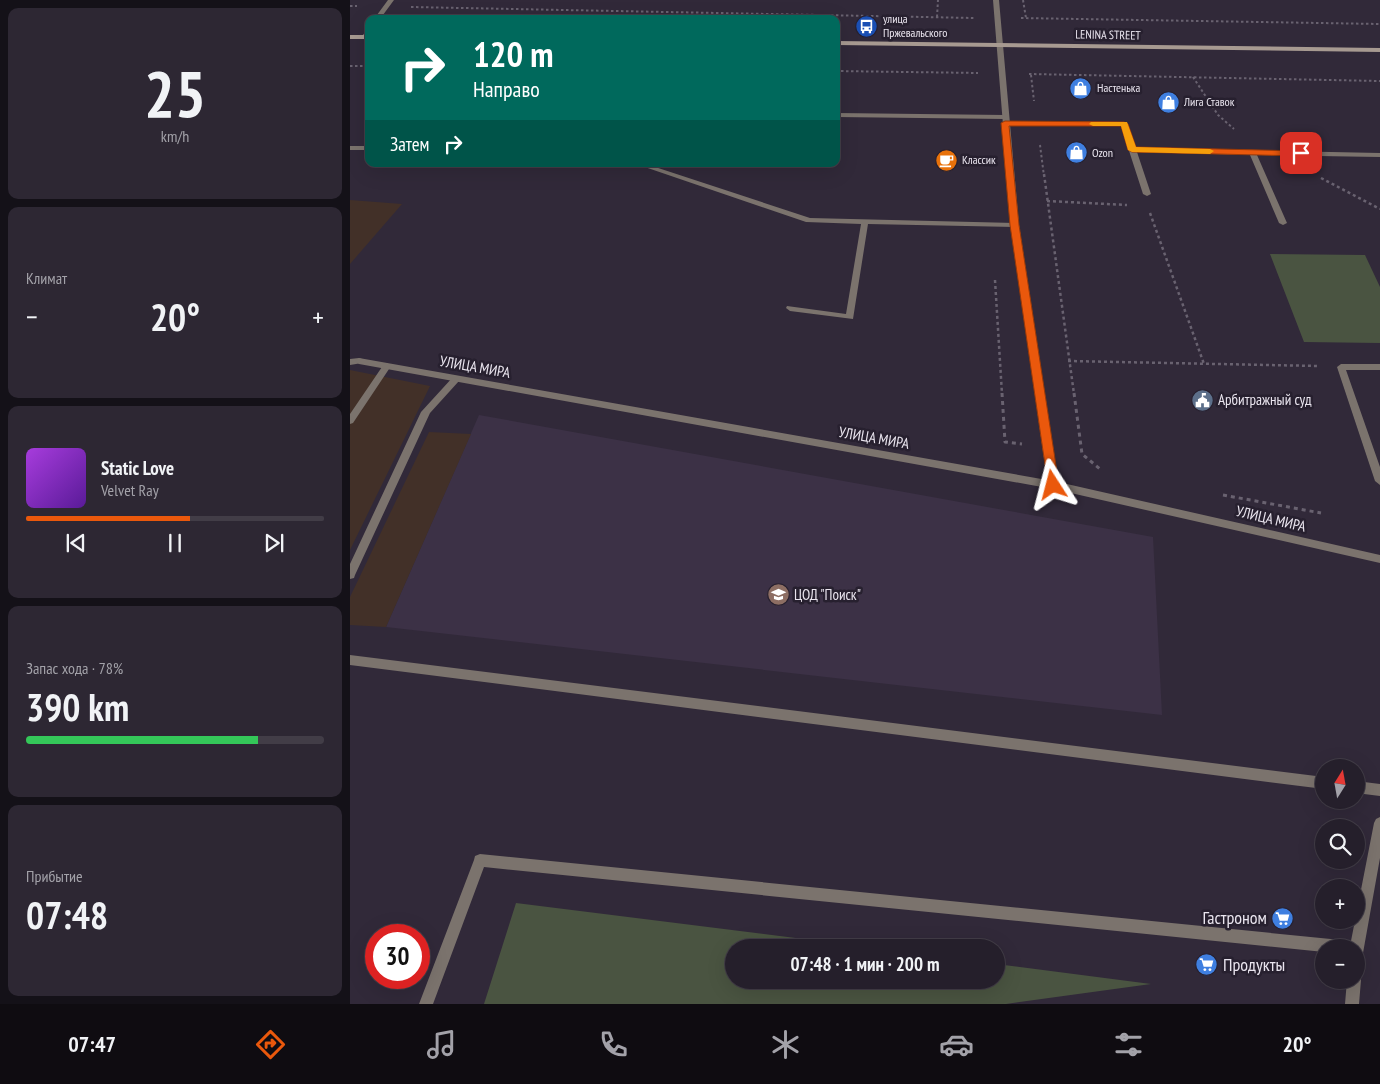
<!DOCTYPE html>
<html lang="ru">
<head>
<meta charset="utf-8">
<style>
	:root { --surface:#251f2b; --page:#2d2733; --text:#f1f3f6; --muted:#a3a2a9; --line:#423d47; --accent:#ea580c }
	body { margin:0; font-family:"PT Sans Narrow",sans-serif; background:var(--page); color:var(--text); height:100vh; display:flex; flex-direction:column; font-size:19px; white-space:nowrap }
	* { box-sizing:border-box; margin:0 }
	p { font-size:16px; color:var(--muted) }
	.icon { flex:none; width:28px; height:28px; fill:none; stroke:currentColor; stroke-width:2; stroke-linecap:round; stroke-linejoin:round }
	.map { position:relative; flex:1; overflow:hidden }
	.drawer { display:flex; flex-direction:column; gap:8px; padding:8px; background:#141118; width:350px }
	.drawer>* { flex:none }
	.hud { position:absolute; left:15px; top:15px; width:475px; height:152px; border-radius:10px; box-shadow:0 5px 20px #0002,0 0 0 1px var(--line); background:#00695c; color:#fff; overflow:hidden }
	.needle { width:32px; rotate:11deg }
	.buttons { position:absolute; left:965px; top:759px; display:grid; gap:10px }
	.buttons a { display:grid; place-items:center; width:50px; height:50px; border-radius:50%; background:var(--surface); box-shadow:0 5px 20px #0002,0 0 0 1px var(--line); font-size:25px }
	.speed { position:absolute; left:15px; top:924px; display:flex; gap:10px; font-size:25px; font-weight:700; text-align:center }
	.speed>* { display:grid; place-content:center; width:65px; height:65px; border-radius:50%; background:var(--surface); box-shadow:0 5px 20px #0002,0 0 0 1px var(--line); line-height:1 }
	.speed .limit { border:8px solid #d22; background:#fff; color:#111 }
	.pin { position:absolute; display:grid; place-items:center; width:42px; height:42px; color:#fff; margin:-21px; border-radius:10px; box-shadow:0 2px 8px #0006 }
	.me { position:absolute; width:55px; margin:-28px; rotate:351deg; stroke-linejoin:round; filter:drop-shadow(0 0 4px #0008) }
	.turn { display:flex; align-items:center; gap:18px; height:105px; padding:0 25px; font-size:22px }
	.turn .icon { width:65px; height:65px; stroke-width:2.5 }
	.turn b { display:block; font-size:35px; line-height:42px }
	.then { display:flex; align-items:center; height:48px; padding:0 25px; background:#0003; gap:10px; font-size:19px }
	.big { font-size:38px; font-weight:700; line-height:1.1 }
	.drawer .widget { flex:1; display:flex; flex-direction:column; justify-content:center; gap:8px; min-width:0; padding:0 18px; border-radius:10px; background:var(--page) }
	.drawer .dial { align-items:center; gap:0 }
	.dial b { font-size:65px; line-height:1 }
	.song { display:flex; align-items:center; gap:15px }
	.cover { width:60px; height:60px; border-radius:8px; background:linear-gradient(135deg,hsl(280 70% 55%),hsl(270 70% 35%)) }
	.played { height:5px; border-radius:2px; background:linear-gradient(90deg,var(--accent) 55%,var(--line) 55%) }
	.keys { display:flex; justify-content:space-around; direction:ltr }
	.heat { display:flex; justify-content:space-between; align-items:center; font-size:28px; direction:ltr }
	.charge { height:8px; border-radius:4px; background:linear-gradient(90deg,#34c759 78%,var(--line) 0) }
	.trip { position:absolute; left:375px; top:939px; width:280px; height:50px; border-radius:25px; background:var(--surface); box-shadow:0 5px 20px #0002,0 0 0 1px var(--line); font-weight:700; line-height:50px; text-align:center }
	.tabs { display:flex; height:80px; justify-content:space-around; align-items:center; background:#0f0c11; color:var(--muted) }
	.tabs .icon { width:35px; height:35px }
	.tabs .on { color:var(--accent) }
	.tabs b { font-size:22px; color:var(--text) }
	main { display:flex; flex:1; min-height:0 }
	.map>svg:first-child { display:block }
	.built { fill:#3c3146 }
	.industrial { fill:#423028 }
	.green { fill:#4a5441 }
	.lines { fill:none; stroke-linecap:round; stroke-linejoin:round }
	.path-far2 { stroke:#696270; stroke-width:2; stroke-dasharray:2.5 2.5; stroke-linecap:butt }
	.path-far1 { stroke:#696270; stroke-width:2.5; stroke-dasharray:3 3; stroke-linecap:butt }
	.path { stroke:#696270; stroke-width:3; stroke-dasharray:4 4; stroke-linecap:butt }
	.service { fill:#7b736d; fill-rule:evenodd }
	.minor { fill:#7b736d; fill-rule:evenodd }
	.secondary { fill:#a79a91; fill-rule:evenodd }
	.route { fill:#ea580c; stroke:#983908 }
	.slow { fill:#f59e0b }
	.labels { text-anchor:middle; stroke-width:5; stroke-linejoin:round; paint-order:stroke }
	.far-poi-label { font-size:12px; fill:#eae5ef; stroke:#27202f; text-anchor:start }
	.far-street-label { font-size:12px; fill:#eae5ef; stroke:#27202f }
	.street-label { font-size:15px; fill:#eae5ef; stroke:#27202f }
	.poi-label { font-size:15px; fill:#eae5ef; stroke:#27202f; text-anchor:start }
	.near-poi-label { font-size:18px; fill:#eae5ef; stroke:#27202f; text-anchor:end }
</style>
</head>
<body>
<main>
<section class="drawer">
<div class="widget dial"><b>25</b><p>km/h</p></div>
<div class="widget"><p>Климат</p>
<div class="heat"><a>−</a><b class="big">20°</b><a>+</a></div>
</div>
<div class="widget">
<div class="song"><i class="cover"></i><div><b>Static Love</b><p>Velvet Ray</p></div></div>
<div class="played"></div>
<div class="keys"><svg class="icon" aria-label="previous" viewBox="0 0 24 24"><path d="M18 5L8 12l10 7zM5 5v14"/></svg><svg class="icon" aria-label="pause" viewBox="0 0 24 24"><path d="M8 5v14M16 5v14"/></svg><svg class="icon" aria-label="next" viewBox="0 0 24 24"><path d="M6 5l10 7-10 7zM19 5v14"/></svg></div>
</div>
<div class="widget"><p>Запас хода · 78%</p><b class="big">390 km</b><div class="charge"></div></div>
<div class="widget"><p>Прибытие</p><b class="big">07:48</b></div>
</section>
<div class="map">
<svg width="1030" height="1004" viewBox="0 0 1030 1004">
	<rect width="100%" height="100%" fill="#312939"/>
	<!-- built -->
	<path class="built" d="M129,415L803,537L812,715L36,627Z"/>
	<!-- industrial -->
	<path class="industrial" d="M0,200L52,204L0,264Z
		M0,370L80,386L0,550Z
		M79,432L121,434L36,627L0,625V597Z"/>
	<!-- green -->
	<path class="green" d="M920,254L1015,255L1030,287V343L954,342Z
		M166,903L517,947L384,948V980H646V964L801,984L656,1004H134Z"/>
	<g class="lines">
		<!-- path-far2 -->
		<path class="path-far2" d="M673,0L676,18
			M0,6H7
			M61,7L624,18
			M587,17L588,0
			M671,18L1030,24
			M0,66H19
			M486,71L628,73
			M679,74L1030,81
			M681,75L684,101
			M843,77L868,115L884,129
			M690,145L694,176"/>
		<!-- path-far1 -->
		<path class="path-far1" d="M694,174L724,394
			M971,178L1030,209
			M697,201L777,205
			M800,213L854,364
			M645,280L652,394
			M718,361L968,366"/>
		<!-- path -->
		<path class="path" d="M652,393L655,442L672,444
			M724,393L732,454L750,469
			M873,495L971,513"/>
		<!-- service -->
		<path class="service" d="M38,0H44L30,19H24Z
			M19,28V35L16,38H12L11,37Z
			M486,113L655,115L658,117L655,119L486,117Z
			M655,121L774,122L777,124L785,148L1030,153V157L907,155L937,223L933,225L929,223L900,155L787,152L801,194L797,196L793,194L771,126L653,124L652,123Z
			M0,146H19V150H0Z
			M286,164H296L460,218L665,223L669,225L665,227L518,224L503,319L440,311L436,308L437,306L496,314L511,224L456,222Z
			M9,358L12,359L13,361L12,363L0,365V359Z
			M37,363L41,366L3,423L0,424V414L34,364Z
			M991,364H1030V370H996L1030,467V485L1025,481L987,367Z
			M106,376L110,379L109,381L80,413L5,575L4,578L0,579V564L71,412L103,377Z
			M0,655L974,777V789L0,665Z
			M1006,781L1030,784V796L1006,793Z
			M1030,817V858L1013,953L1011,958L1006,960V948H974V952L134,867L83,1004H69L124,860L125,856L130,854L1001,941L1024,823L1026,819Z
			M1006,974L1009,975L1011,980L1009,1004H995L997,980H1006Z"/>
		<!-- minor -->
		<path class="minor" d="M643,0H649L669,225L708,482L1030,555V563L703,489L9,364L5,361L9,358L697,480L661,225Z"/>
		<!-- secondary -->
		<path class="secondary" d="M0,35H19V39H0Z
			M486,41L1030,48V52L486,45Z"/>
	</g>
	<!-- route -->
	<path class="route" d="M655,121L774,122L778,124L786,147L951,151L955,153L951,156L782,152L778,150L771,126H659L669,225L709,485L703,489L698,485L660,225L651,123Z"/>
	<!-- slow -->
	<path class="slow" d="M741,122H777L786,147L860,149L864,151L860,154L782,152L778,150L771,126H743L739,124Z"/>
	<!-- icons -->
	<defs>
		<symbol id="bus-disc" viewBox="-11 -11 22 22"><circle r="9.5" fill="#1a4fb4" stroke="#27202f"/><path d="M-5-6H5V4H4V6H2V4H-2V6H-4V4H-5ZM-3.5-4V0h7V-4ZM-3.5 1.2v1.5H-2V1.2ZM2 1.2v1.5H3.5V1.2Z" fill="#fff"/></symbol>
		<symbol id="shop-disc" viewBox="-11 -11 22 22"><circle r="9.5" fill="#3f7fe0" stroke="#27202f"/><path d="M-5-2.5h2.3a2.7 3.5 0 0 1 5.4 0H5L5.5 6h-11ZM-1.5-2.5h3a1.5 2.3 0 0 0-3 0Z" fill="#fff"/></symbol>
		<symbol id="cafe-disc" viewBox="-11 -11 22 22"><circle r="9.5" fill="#e8710a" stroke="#27202f"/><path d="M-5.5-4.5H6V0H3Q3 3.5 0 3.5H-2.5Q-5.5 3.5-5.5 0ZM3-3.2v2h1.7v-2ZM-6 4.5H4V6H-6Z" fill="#fff"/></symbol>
		<symbol id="civic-disc" viewBox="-11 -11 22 22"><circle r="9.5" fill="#5c6f8a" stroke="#27202f"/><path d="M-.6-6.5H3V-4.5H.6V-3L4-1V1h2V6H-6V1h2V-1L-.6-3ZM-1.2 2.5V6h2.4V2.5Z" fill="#fff"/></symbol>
		<symbol id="school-disc" viewBox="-11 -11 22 22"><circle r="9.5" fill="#8d6e63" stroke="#27202f"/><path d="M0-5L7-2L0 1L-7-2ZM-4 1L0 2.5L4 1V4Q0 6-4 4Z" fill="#fff"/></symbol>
		<symbol id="supermarket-disc" viewBox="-11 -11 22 22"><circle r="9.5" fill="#3f7fe0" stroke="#27202f"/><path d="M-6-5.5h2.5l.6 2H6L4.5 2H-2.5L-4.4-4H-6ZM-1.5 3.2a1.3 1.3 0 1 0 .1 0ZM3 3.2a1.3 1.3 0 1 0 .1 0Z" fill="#fff"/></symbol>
	</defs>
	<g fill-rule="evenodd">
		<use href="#bus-disc" x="504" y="14" width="25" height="25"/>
		<use href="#shop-disc" x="718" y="76" width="25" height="25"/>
		<use href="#shop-disc" x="806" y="90" width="25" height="25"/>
		<use href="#shop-disc" x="714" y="140" width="25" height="25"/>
		<use href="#cafe-disc" x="584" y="148" width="25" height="25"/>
		<use href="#civic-disc" x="840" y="388" width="25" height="25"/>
		<use href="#school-disc" x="416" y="582" width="25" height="25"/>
		<use href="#supermarket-disc" x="920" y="906" width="25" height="25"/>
		<use href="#supermarket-disc" x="844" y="952" width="25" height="25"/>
	</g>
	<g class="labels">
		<!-- far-poi labels -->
		<g class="far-poi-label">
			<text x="533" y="23">улица<tspan x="533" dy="14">Пржевальского</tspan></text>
			<text x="747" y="92">Настенька</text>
			<text x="834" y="106">Лига Ставок</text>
			<text x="742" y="157">Ozon</text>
			<text x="612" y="164">Классик</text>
		</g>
		<!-- far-street labels -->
		<g class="far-street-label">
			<text transform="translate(758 35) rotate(1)" y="4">LENINA STREET</text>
		</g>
		<!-- street labels -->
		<g class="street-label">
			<text transform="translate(125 367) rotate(10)" y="5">УЛИЦА МИРА</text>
			<text transform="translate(524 438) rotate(10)" y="5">УЛИЦА МИРА</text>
			<text transform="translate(921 519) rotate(13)" y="5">УЛИЦА МИРА</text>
		</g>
		<!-- poi labels -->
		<g class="poi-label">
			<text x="868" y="405">Арбитражный суд</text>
			<text x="444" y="600">ЦОД "Поиск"</text>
		</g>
		<!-- near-poi labels -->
		<g class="near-poi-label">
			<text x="917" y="924">Гастроном</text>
			<text x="873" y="971" text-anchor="start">Продукты</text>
		</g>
	</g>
</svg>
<div class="buttons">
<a><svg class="needle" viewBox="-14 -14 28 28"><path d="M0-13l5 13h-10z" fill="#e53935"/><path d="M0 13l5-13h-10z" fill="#a3a2a9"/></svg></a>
<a><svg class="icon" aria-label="search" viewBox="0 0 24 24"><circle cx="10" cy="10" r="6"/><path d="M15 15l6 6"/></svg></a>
<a>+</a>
<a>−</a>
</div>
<div class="speed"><div class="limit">30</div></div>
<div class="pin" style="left:951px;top:153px;background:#d93025"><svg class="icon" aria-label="arrive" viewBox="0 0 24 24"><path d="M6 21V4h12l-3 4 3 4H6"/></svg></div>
<svg class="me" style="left:703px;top:485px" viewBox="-20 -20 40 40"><path d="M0-17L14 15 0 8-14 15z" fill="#ea580c" stroke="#fff" stroke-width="4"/></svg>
<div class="trip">07:48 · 1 мин · 200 m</div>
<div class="hud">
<div class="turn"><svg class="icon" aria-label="right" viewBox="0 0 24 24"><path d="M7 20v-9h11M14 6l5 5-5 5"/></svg><div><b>120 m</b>Направо</div></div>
<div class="then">Затем<svg class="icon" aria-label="right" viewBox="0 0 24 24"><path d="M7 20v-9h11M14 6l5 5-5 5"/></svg></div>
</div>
</div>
</main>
<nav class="tabs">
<b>07:47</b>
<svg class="icon on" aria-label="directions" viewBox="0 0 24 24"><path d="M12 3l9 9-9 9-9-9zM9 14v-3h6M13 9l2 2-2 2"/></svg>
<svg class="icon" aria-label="music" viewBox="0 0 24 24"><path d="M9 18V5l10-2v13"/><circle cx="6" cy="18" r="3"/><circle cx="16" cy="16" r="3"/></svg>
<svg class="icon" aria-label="phone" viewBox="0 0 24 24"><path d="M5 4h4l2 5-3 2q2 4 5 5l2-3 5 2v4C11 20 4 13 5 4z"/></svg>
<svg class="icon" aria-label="climate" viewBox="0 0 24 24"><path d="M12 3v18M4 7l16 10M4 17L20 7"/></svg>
<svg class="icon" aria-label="car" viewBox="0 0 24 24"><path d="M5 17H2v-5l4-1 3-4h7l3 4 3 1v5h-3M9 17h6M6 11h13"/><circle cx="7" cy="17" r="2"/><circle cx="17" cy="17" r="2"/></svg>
<svg class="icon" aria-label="filters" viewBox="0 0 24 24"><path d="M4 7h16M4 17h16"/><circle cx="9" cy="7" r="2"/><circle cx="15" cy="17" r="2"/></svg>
<b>20°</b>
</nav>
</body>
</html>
